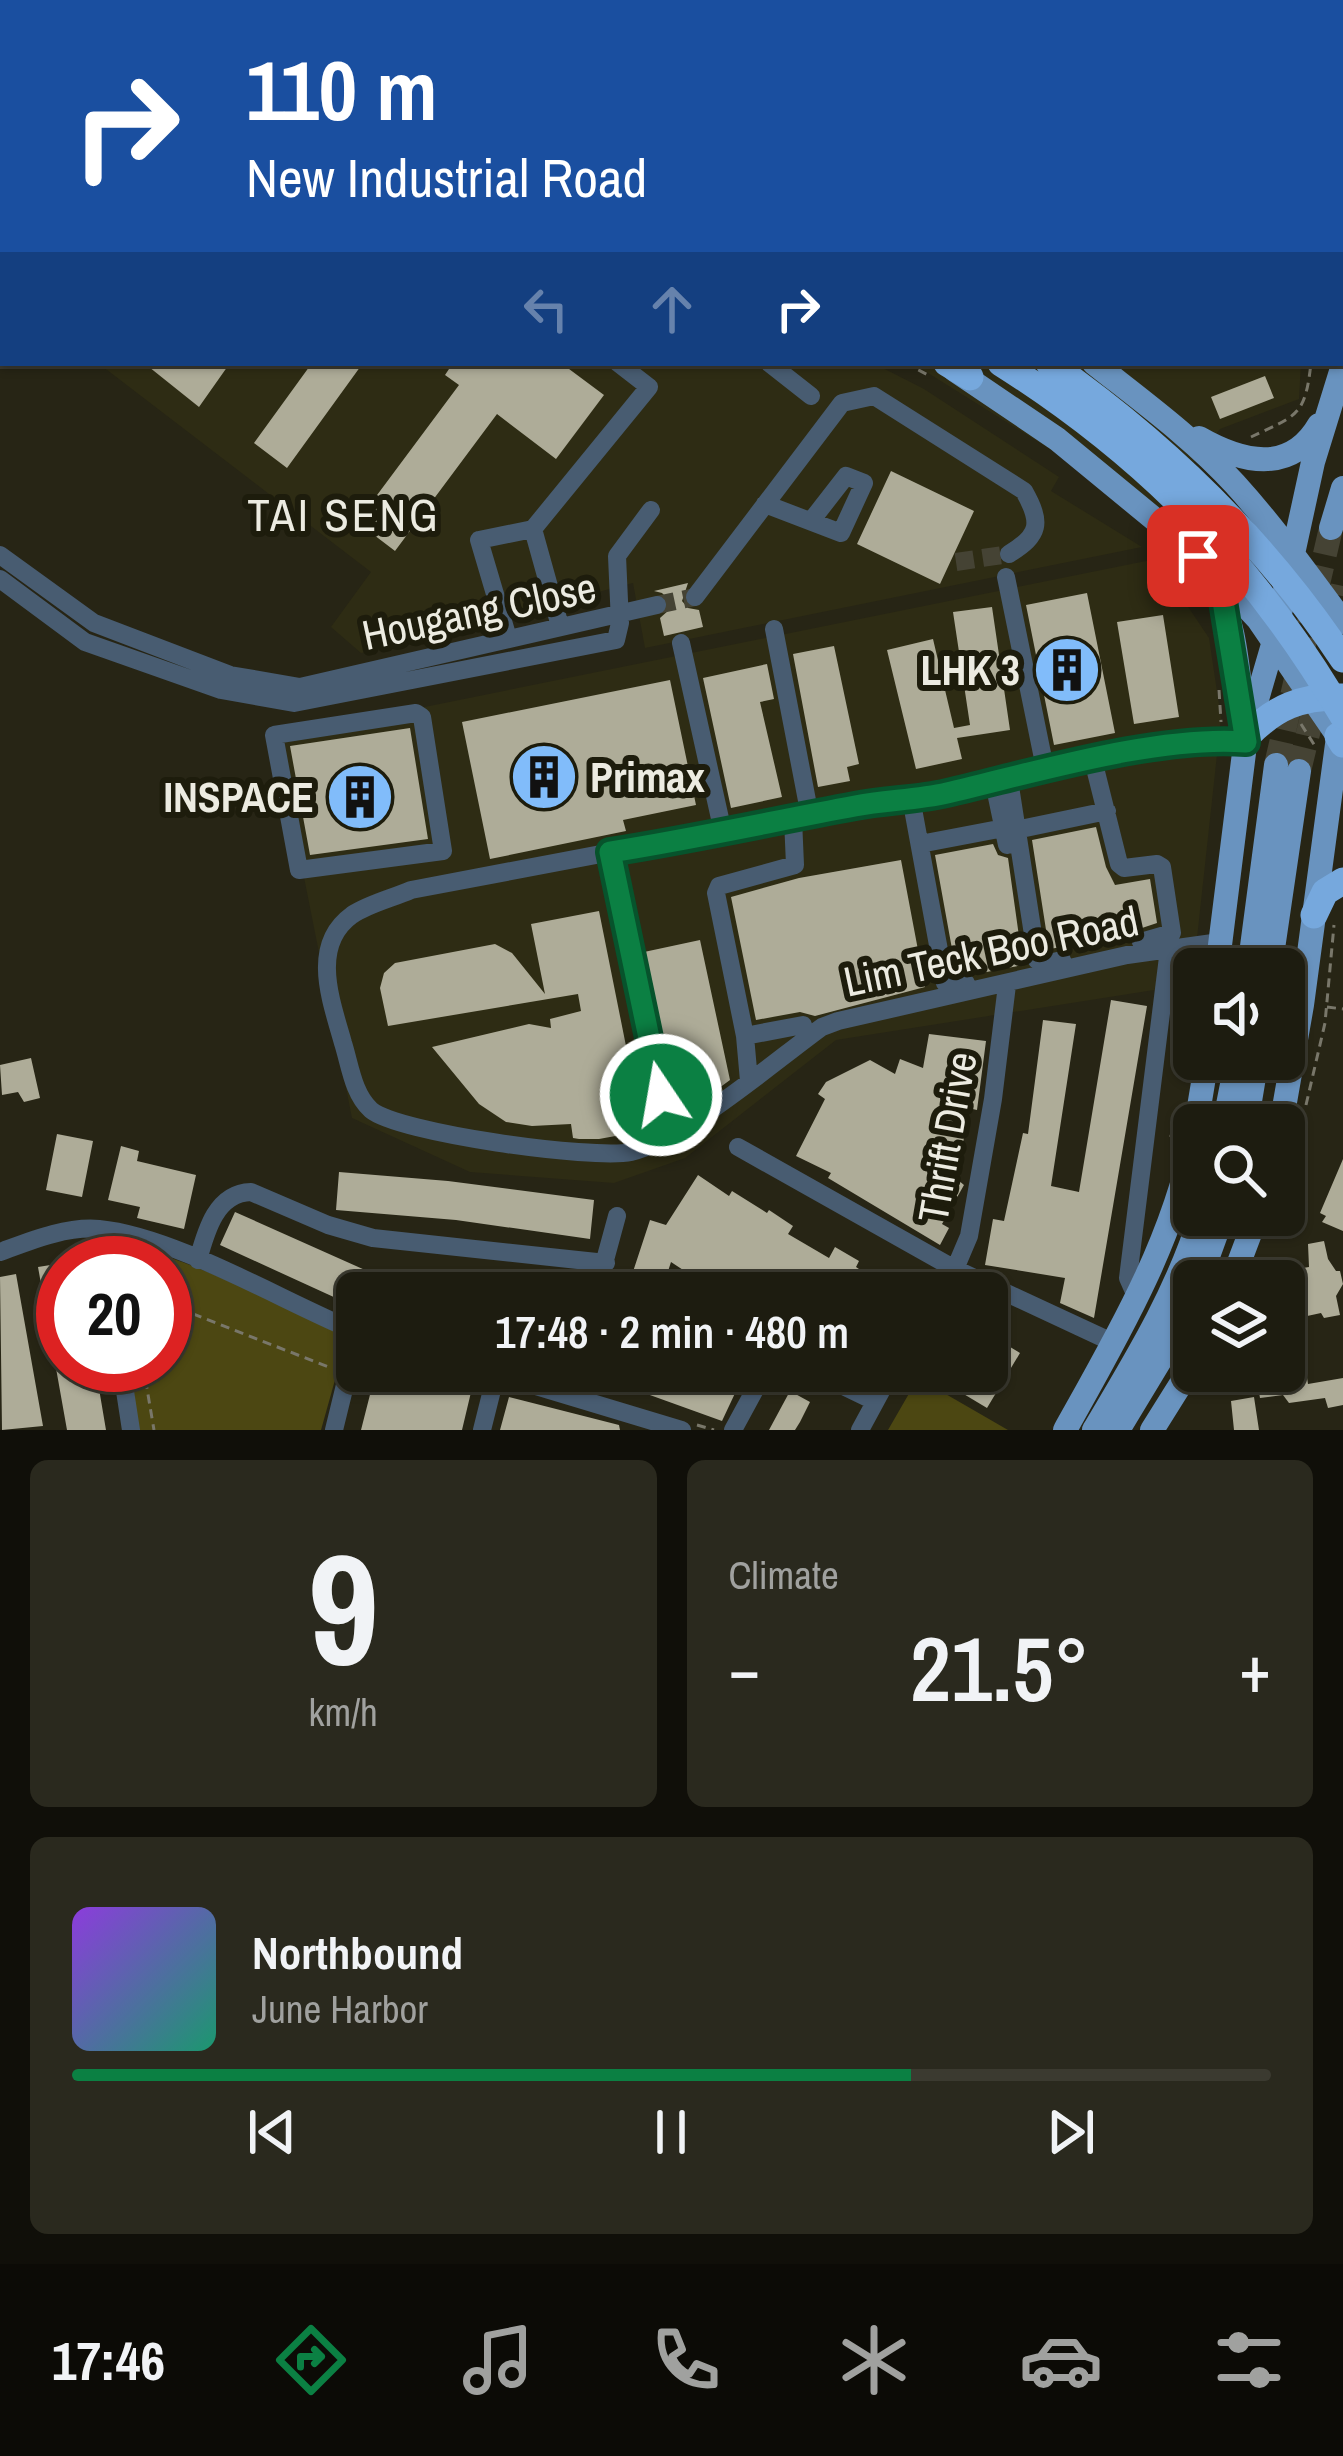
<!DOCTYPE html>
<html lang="en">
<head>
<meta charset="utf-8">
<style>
	:root { --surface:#1d1c10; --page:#2a291e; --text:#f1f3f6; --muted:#a0a19f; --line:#3b3a30; --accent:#0b8043 }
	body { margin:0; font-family:"Archivo Narrow",sans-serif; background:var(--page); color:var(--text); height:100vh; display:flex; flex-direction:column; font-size:45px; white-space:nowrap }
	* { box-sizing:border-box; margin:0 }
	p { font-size:39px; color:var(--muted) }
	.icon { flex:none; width:66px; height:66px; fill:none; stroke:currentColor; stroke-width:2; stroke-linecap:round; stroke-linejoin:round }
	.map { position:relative; height:1430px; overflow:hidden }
	.details { display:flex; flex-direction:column; gap:30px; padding:30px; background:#100f09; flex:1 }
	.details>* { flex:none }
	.banner { position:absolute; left:0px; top:0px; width:1344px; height:366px; box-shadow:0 3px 9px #0004,0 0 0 3px var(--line); background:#1a4fa0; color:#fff; overflow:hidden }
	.fabs { position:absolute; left:1173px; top:948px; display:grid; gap:24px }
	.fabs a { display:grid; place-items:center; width:132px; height:132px; border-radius:18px; background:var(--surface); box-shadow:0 3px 9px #0004,0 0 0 3px var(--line); font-size:60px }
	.speed { position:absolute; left:36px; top:1236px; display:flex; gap:24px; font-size:60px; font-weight:700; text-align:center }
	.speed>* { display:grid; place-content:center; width:156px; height:156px; border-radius:50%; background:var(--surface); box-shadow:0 3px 9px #0004,0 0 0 3px var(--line); line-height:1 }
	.speed .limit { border:18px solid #d22; background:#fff; color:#111 }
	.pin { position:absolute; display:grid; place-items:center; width:102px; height:102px; color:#fff; margin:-51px; border-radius:24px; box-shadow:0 6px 18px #0006 }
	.me { position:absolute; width:132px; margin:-66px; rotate:348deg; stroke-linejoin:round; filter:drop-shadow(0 0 9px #0008) }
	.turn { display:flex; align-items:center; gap:42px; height:252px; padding:0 48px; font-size:54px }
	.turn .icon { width:156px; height:156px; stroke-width:2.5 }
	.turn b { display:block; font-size:84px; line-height:102px }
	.lanes { display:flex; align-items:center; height:114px; padding:0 48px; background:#0003; justify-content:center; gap:60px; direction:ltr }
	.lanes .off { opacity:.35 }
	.big { font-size:90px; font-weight:600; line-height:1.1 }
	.details .tile { flex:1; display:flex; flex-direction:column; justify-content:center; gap:18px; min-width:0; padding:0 42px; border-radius:18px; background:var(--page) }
	.details .dial { align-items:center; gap:0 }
	.dial b { font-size:156px; line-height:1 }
	.song { display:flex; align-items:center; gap:36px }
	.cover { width:144px; height:144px; border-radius:18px; background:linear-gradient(135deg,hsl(270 70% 55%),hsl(160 70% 35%)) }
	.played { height:12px; border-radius:6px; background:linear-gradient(90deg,var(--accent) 70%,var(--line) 70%) }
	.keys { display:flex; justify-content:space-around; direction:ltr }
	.heat { display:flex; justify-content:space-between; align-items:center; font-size:66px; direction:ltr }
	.details .tiles { flex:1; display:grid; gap:30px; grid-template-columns:1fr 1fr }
	.tile:last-child { grid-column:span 2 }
	.trip { position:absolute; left:336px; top:1272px; width:672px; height:120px; border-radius:18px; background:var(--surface); box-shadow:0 3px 9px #0004,0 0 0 3px var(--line); font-weight:600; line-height:120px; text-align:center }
	.dock { display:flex; height:192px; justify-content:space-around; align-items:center; background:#0c0b06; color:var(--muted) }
	.dock .icon { width:84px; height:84px }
	.dock .active { color:var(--accent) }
	.dock b { font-size:54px; color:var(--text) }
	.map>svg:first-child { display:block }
	.built { fill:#2e2c14 }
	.green { fill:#4c4712 }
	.building { fill:#aeac98 }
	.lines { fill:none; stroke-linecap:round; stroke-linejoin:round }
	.minor-tunnel { stroke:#454334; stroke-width:18; stroke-dasharray:18 9; stroke-linecap:butt }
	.major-tunnel { stroke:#454334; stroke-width:24; stroke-dasharray:24 12; stroke-linecap:butt }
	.path { stroke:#79776a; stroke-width:3; stroke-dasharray:9 6; stroke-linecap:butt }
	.minor { stroke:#485c71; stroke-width:18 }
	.major { stroke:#6993bf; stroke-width:24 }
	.highway { stroke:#76a8dd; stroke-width:27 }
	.highway-bridge { stroke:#76a8dd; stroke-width:27 }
	.route-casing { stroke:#07532c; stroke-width:30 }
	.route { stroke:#0b8043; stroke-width:21 }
	.labels { text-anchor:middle; stroke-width:12; stroke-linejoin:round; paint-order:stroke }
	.street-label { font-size:42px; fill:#ecebe1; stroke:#1d1c0c }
	.poi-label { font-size:42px; font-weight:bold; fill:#ecebe1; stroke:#1d1c0c; text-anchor:end }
	.neighbourhood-label { font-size:45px; letter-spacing:3px; fill:#ecebe1; stroke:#1d1c0c }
</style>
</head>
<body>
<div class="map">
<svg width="1343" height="1430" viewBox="0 0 1343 1430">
	<rect width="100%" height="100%" fill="#272515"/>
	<!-- built -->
	<path class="built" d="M0,0L252,3H3V290Z
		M98,363H873L924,389L1059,477L1051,491L1142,547L645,648L633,583L361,653L331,627L371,572Z
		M912,363H1301L1299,399L1220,429L1154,514Z
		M1156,559L1209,638L1221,718L1192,984L836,1040L685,1158L614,1183L470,1172L352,1118L276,737Z"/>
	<!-- green -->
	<path class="green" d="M106,1240C192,1257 269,1301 347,1337L321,1430H136L126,1365H165V1263H110Z
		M918,1378L1008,1430H888Z"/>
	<!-- building -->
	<path class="building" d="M144,363H230L199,407Z
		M312,363H363L287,468L254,443Z
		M453,363H561L604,395L556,459L497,414L395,551L357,522L459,385L445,375Z
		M1265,376L1274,398L1220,419L1211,397Z
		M891,471L974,511L940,584L857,544Z
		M688,583L682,601L688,608L699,610L703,627L664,636L660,618L669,610L670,601L662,593L654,591Z
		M1087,593L1115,733L1054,745L1026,605Z
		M992,607L1010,730L957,738L962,759L916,769L887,650L933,639L954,728L970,725L953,612Z
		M1163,615L1179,717L1134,724L1117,622Z
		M834,646L859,764L847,767L850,781L818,787L793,654Z
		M767,664L774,699L760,702L782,797L731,808L703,678Z
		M670,680L696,805L623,820L626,831L490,859L462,722Z
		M410,728L428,839L310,855L290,746Z
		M1096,827L1106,867L1115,885L1150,879L1157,923L1136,930L1129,937L1049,949L1032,840Z
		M993,844L998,855L1008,858L1023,965L976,974L956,971L935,855Z
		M901,860L925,987L815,1016L800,1012L756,1020L731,897L799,878Z
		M599,911L643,1131L599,1139H579L573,1138L571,1124L532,1126L506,1122L479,1104L432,1047L529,1024L551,1028L550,1019L581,1011L578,994L388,1026L380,988L384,973L395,963L495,944L512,953L545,994L531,924Z
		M700,940L730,1080L711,1094L676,1101L644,952Z
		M1111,1000L1147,1006L1094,1318L1060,1303L1065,1278L985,1265L993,1219L1004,1221L1023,1133L1028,1134L1043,1020L1076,1024L1051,1186L1079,1192Z
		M929,1034L986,1041L977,1110L968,1108L958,1180L964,1185L942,1224L949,1228L940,1245L828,1178L831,1173L796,1156L825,1099L818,1094L826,1082L870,1060L895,1074L900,1059L923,1068Z
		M31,1058L40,1098L24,1102L18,1092L2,1095L0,1065Z
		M57,1134L93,1141L82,1197L46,1190Z
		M121,1146L139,1151L137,1161L196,1175L184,1229L137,1218L140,1207L108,1200Z
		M1343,1159V1231L1322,1222L1326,1216L1320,1213Z
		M339,1172L448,1181L594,1200L590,1239L456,1220L336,1210Z
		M698,1175L729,1196L732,1191L767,1213L769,1210L793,1226L788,1234L829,1258L835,1247L859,1261L856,1267L895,1293H718L671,1262L661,1293H626L650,1220L666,1225Z
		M235,1212L365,1270L363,1274L415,1293H354L349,1304L220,1245Z
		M1324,1241L1328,1259L1336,1271H1340L1343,1284L1336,1296L1340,1315L1324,1318L1321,1313L1298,1318L1293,1275L1304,1273L1303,1268L1309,1267L1308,1244Z
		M63,1263V1365H95L106,1430H67L38,1267Z
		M16,1274L43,1426L2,1430L0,1277Z
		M1293,1320L1295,1348L1303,1351L1308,1384L1343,1378V1405L1328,1408L1325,1398L1289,1403L1283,1395L1260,1398L1255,1371H1284V1321Z
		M987,1333L1020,1353L987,1408L962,1393L975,1371H987Z
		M376,1371H419L418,1375L472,1388L462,1430H361Z
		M605,1371H740L732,1387L737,1389L722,1421L636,1390L602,1383Z
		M790,1391L810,1402L800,1422L795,1430H769Z
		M509,1397L619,1425L620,1430H500Z
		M1254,1397L1259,1430H1234L1231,1401Z"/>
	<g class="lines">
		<!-- minor-tunnel -->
		<path class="minor-tunnel" d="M956,562L1009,554
			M657,605L695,597"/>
		<!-- major-tunnel -->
		<path class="major-tunnel" d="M1333,631L1343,586
			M1276,765L1331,528
			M1299,771L1319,688"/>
		<!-- path -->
		<path class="path" d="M278,0L281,3
			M520,0L525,3
			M877,0L881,3
			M935,0L941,3
			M1034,3L1035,0
			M1341,44H1343
			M1341,89H1343
			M1341,238L1343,231
			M905,363L930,376
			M1251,437C1297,415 1305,417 1311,363
			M1180,567L1193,583
			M1219,690L1221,722
			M1301,724L1315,746
			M1327,1007L1343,1009
			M1306,1105L1325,1023L1334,925
			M1175,1137L1171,1136L1176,1121
			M1294,1155L1298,1137
			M1284,1164L1292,1167L1284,1186
			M165,1303L331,1368
			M143,1365L154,1430
			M697,1425L714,1430"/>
		<!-- minor -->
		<path class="minor" d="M1054,3L1055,0
			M1075,3L1076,0
			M769,363L811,396
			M765,504L841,533L864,483L846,476L811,521
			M533,529L649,387L618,363
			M0,555L94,623L230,675L300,687L657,605
			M1006,577L1045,768
			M0,579L85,642L221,690L294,703L616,640L620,623L617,556L651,510
			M695,597L842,403L874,396L1024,491C1042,523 1040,535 1009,554
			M774,629L810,816
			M508,638L479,540L533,529L560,626
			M681,643L723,832
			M416,713L422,717L443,851L299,870L274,735Z
			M1093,760L1119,864L1124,868L1157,864L1162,867L1172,933L1141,942
			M1009,780L1037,960L1044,964L1062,960
			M994,783L1007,845
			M911,798L945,983L948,986L966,983
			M1016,830L1107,811
			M920,844L1004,828
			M610,852L669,1136
			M1220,942L1127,955L838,1021L822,1027C775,1061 683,1140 631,1152C593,1160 398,1133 371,1110C353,1094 350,1065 343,1043C332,1003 309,946 352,915C368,904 393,898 411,890L860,805L948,793L1045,768L1132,753L1217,740L1245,742
			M745,1036L803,1025
			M749,1081L745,1036L716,893L719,886L795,865L793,819
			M738,1147L955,1269L1114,1343
			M100,1229L105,1263
			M0,1252C30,1241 66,1226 99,1229C174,1236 284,1302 357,1332
			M198,1260C206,1231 216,1193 251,1192L328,1225L373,1238L606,1263
			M680,1287L689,1293
			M596,1293L617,1216
			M937,1293L955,1269L969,1236L993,1099L1007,985
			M1136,1296L1128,1278L1169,949
			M121,1365L131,1430
			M486,1371L682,1430
			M812,1371L874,1401
			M334,1430L357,1336
			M482,1430L496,1374
			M733,1430L765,1371
			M860,1430L892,1371"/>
		<!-- major -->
		<path class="major" d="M302,0L306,3
			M468,0L472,3
			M908,0L913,3
			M1341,66H1343
			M1094,363C1142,401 1193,438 1235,484C1274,527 1308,575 1343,622
			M955,370L1057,439L1198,555L1258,619L1338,736
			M1199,438C1241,462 1290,475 1319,425
			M1331,528L1343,488
			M1213,582C1238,622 1238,682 1245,728
			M1217,969L1246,737L1274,641L1313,462L1343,365
			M1249,969L1276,765
			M1270,969L1299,771
			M1196,1125L1207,1059
			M1224,1125L1237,1059
			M1246,1125L1257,1059
			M1281,1125L1302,1005L1340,722
			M1199,1281L1223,1215
			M1232,1281L1257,1215
			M1065,1430C1117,1337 1173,1242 1194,1136
			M1094,1430C1135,1361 1177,1293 1201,1215
			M1118,1430L1173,1339L1194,1292
			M1152,1430L1194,1363"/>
		<!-- highway -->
		<path class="highway" d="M326,0L330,3
			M368,0L372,3
			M415,0L419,3
			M947,363L970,377
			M1338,736L1343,744
			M1246,737C1275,707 1301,696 1343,697
			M1314,915L1325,892L1343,881"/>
		<!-- highway-bridge -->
		<path class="highway-bridge" d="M1001,363C1148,456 1255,566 1343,716
			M1049,363C1163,443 1265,542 1343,659"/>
	</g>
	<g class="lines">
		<defs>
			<path id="route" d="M661,1095L610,852C693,839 774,821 855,806C886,800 917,800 947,793C1033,773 1158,735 1246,742L1222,595L1198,556"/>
		</defs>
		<!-- route casing -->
		<use href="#route" class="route-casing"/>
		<!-- route -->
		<use href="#route" class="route"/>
	</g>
	<!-- icons -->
	<defs>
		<symbol id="building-disc" viewBox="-11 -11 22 22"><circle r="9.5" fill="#81bcfa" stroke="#1d1c0c"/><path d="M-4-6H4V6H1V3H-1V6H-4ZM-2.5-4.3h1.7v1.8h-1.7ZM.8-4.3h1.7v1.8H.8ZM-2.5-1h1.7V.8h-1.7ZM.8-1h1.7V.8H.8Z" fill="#111"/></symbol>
	</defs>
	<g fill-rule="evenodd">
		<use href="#building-disc" x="1029" y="632" width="76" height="76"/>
		<use href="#building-disc" x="506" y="739" width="76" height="76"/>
		<use href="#building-disc" x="322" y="759" width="76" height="76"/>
	</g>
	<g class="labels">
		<!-- street labels -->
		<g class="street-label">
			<text transform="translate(479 611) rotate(-12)" y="15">Hougang Close</text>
			<text transform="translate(991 951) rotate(-12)" y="15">Lim Teck Boo Road</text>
			<text transform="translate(947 1137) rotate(-80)" y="15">Thrift Drive</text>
		</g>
		<!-- poi labels -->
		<g class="poi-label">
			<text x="1020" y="685">LHK 3</text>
			<text x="590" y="792" text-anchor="start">Primax</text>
			<text x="314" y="812">INSPACE</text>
		</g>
		<!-- neighbourhood labels -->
		<g class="neighbourhood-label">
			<text x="344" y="531">TAI SENG</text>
		</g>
	</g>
</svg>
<div class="fabs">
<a><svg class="icon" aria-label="sound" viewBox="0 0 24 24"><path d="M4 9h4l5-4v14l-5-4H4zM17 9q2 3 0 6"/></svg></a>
<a><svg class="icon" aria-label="search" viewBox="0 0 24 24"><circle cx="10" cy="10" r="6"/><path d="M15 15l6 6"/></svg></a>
<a><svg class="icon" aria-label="layers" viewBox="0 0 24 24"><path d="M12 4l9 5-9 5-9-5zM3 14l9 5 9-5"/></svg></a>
</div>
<div class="speed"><div class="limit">20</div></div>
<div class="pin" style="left:1198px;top:556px;background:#d93025"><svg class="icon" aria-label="arrive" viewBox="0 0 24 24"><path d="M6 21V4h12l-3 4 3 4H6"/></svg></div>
<svg class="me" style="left:661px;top:1095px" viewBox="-20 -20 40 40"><circle r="17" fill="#0b8043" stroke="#fff" stroke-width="3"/><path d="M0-11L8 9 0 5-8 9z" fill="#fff"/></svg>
<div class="trip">17:48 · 2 min · 480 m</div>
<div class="banner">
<div class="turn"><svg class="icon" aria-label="right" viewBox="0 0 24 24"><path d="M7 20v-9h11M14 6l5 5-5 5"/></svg><div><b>110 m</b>New Industrial Road</div></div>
<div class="lanes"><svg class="icon off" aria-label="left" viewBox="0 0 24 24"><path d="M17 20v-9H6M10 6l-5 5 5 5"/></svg><svg class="icon off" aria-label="ahead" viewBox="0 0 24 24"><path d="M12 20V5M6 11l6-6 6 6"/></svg><svg class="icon" aria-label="right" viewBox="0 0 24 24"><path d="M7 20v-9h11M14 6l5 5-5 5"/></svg></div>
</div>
</div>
<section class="details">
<div class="tiles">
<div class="tile dial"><b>9</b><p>km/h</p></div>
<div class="tile"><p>Climate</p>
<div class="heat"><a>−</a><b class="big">21.5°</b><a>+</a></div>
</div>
<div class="tile">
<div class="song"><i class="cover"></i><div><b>Northbound</b><p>June Harbor</p></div></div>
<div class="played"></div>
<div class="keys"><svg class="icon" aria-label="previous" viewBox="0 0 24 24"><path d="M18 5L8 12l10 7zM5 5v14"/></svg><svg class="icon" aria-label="pause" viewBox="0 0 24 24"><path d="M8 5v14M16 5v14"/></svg><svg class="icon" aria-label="next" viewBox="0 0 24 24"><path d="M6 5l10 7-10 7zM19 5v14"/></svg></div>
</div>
</div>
</section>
<nav class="dock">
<b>17:46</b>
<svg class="icon active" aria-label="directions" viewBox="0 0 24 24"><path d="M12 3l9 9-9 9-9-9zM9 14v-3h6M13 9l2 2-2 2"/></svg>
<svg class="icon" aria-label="music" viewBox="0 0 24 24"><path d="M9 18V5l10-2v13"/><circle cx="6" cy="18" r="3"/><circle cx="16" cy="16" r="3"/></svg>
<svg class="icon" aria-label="phone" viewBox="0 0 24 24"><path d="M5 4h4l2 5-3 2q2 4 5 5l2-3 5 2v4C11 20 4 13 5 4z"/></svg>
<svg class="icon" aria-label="climate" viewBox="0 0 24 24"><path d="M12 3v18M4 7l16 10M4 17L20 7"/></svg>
<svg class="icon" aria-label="car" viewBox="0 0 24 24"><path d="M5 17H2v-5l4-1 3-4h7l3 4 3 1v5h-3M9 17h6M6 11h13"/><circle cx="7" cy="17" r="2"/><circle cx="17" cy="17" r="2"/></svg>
<svg class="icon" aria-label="filters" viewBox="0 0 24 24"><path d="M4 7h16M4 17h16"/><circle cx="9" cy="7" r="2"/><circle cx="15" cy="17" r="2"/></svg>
</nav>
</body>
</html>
